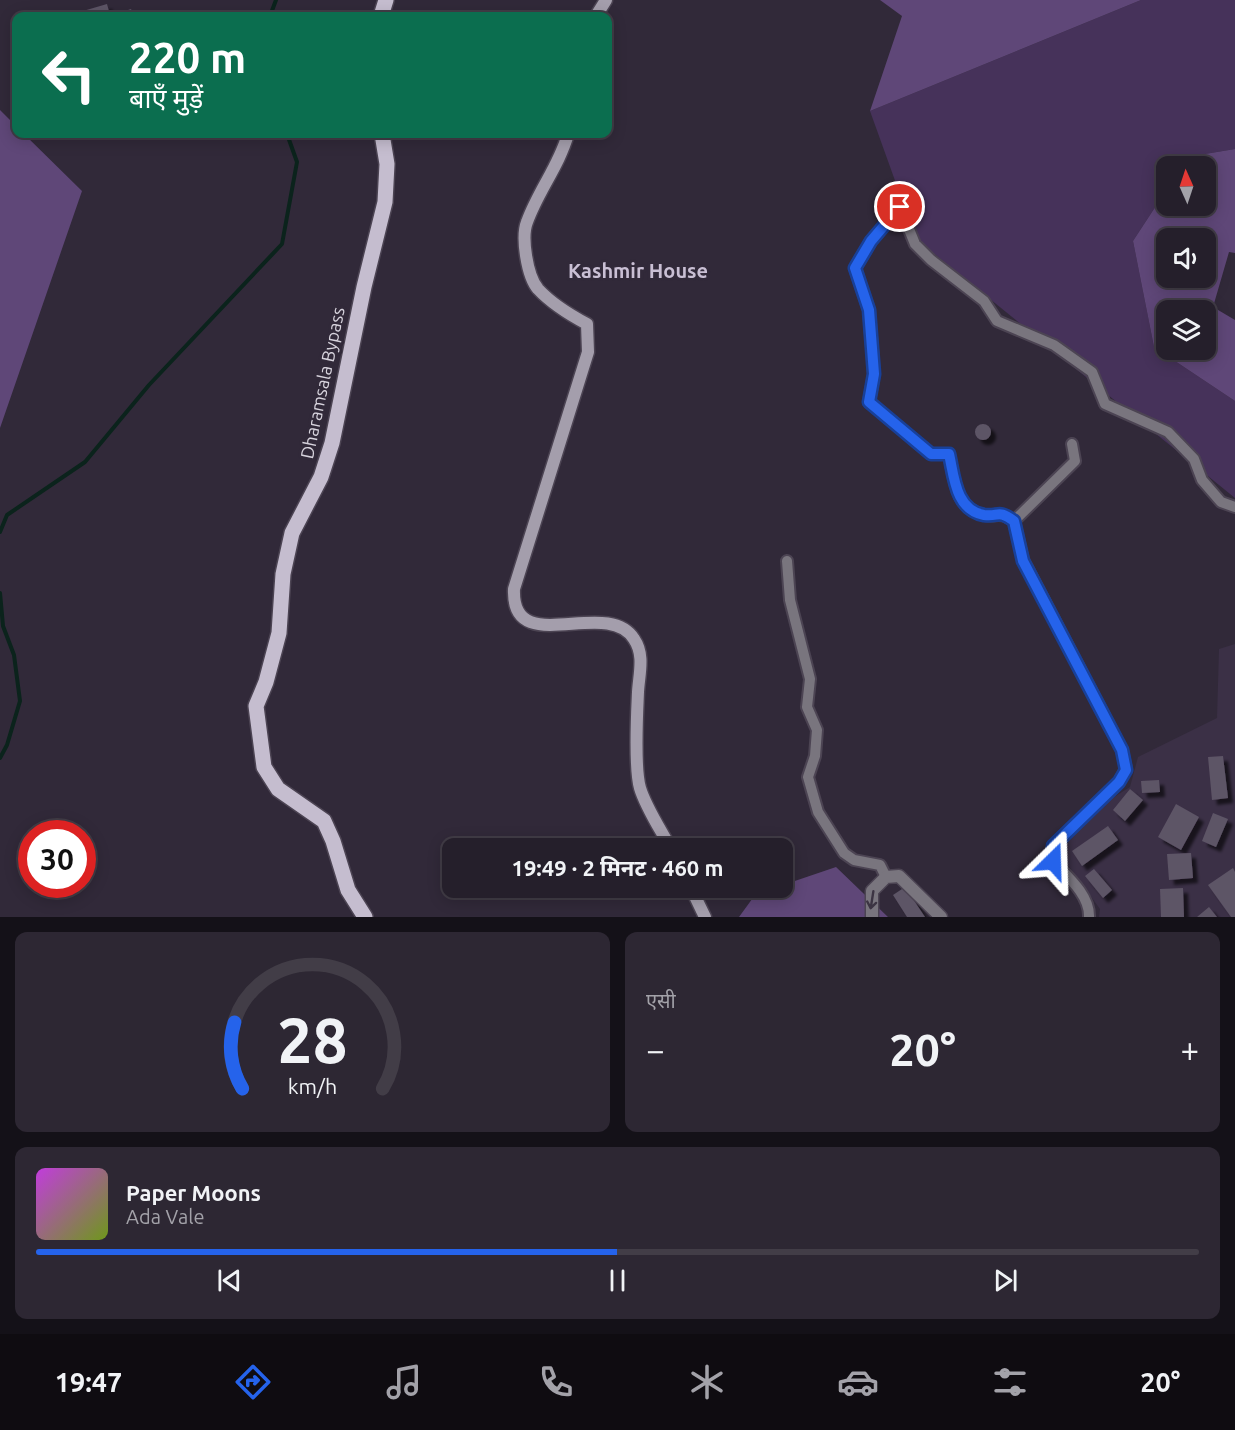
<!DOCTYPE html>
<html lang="hi">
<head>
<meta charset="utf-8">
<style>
	:root { --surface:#251f2b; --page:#2d2733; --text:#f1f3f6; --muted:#a3a2a9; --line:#423d47; --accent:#2563eb }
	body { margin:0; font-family:Ubuntu,"Noto Sans Devanagari",sans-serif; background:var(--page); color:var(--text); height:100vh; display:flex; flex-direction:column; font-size:22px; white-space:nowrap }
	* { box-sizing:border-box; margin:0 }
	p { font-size:20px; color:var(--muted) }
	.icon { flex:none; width:33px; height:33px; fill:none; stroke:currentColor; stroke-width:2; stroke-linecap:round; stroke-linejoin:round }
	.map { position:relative; height:917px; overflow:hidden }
	.details { display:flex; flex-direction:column; gap:15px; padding:15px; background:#141118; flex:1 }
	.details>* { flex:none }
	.banner { position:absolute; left:12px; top:12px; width:600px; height:126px; border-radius:12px; box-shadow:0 3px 15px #0003,0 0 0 2px var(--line); background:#0b6e4f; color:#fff; overflow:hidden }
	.needle { width:39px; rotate:357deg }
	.tools { position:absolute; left:1156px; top:156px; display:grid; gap:12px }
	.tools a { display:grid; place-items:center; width:60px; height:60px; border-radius:12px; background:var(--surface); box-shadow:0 3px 15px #0003,0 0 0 2px var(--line); font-size:30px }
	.speed { position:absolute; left:18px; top:820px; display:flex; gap:12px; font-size:30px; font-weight:700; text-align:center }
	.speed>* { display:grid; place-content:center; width:78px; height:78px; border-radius:50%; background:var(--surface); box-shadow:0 3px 15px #0003,0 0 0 2px var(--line); line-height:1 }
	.speed .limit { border:9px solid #d22; background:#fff; color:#111 }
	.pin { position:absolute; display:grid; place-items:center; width:51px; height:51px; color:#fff; margin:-26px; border:3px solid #fff; border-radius:50%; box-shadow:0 2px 6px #0007 }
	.me { position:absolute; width:66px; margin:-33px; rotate:22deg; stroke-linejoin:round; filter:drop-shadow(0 0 4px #0008) }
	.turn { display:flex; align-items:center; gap:21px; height:126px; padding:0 18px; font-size:27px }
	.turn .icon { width:78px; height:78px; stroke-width:2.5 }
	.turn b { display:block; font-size:42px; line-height:51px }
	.big { font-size:45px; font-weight:700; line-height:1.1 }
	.details .card { flex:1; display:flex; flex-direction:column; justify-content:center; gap:9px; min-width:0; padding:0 21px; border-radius:12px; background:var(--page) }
	.details .dial { align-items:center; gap:0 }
	.dial svg { height:156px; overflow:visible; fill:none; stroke:var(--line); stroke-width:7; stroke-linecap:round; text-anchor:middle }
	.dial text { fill:var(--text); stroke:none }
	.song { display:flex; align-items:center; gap:18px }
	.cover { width:72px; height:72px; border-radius:9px; background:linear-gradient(135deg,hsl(290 70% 55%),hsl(80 70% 35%)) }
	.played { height:6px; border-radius:3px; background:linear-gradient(90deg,var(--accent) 50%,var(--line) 50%) }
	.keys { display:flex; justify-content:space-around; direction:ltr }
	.heat { display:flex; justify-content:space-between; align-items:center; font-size:33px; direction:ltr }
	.details .tiles { flex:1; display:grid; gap:15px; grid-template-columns:1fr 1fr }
	.card:last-child { grid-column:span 2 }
	.trip { position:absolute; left:442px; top:838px; width:351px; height:60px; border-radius:12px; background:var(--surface); box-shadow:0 3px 15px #0003,0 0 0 2px var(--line); font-weight:700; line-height:60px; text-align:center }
	.menu { display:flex; height:96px; justify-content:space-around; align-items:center; background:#0f0c11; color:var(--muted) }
	.menu .icon { width:42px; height:42px }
	.menu .active { color:var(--accent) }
	.menu b { font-size:27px; color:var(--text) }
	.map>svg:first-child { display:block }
	.built { fill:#3b3046 }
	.green { fill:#46325a }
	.forest { fill:#5f4778; fill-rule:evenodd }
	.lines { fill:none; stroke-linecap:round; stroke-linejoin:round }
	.stream { stroke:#0b231c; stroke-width:4 }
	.building { fill:#5d5466; filter:url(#shadow) }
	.minor-casing { stroke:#4c4453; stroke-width:14 }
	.tertiary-casing { stroke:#4c4453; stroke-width:15 }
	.secondary-casing { stroke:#4c4453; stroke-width:15 }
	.primary-casing { stroke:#4c4453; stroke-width:18 }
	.minor { stroke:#79757e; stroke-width:10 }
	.tertiary { stroke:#79757e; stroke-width:12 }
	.secondary { stroke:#a49eac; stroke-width:12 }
	.primary { stroke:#c5bdcf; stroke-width:15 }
	.oneway { stroke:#3c3443 }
	.route-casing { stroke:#184099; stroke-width:15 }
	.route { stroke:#2563eb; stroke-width:10 }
	.labels { text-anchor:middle; stroke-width:6; stroke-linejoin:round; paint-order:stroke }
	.street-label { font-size:18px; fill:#d7d3dd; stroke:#312939 }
	.neighbourhood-label { font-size:20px; font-weight:bold; fill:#c9bfd4; stroke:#312939 }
</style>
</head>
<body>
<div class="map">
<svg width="1235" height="917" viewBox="0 0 1235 917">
	<defs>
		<filter id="shadow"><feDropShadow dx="5" dy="5" stdDeviation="1.5" flood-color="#0009"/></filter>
	</defs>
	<rect width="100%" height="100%" fill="#312939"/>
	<!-- built -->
	<path class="built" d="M1235,644V917H1099L1100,909L1062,857L1057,833L1130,787L1138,757L1217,718L1219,649Z"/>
	<!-- green -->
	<path class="green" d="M1141,0H1235V149L1187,157L1181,166H1167V189L1133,241L1154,347L1235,401V498L916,239L870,111Z"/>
	<!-- forest -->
	<path class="forest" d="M880,0H1141L870,111L902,16Z
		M0,110L16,126V134H24L82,191L0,428Z
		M1235,149V253L1229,252L1213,307L1235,320V401L1154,347L1133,241L1167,189V206H1206V166H1181L1187,157ZM1167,238H1206V278H1167ZM1167,310H1206V350H1167Z
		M836,867L888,917H739L755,895L783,888V885Z"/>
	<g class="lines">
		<!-- stream -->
		<path class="stream" d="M270,16L276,0
			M0,532L7,515L85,462L149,385L282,244L297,162L287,134
			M0,593L3,626L14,655L20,701L7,745L0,758"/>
	</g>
	<!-- building -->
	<path class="building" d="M107,4L110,15L85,16L83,11Z
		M131,9L134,16H110Z
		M975 432a8 8 0 1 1 16 0a8 8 0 1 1-16 0Z
		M1223,756L1228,798L1212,800L1208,757Z
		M1159,780L1160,792L1142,793L1141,781Z
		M1130,789L1143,800L1125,821L1113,810Z
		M1176,804L1199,817L1181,850L1158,837Z
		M1213,813L1228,819L1216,847L1202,841Z
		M1108,826L1118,840L1082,866L1072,851Z
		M1191,853L1193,878L1169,880L1167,854Z
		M1233,868L1235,872V917H1231L1208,885Z
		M1094,869L1112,890L1103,898L1085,876Z
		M905,887L925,917H907L893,895Z
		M1183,888L1184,917H1161L1160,889Z
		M1209,907L1217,917H1197Z"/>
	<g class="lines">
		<defs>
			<path id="minor" d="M1072,444L1075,461L1014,521L1023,560L1122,750L1126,769L1119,782L1053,846V861C1067,876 1090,895 1089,917
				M1014,521C999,511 999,517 984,515C955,510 954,476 949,454H931L869,402L874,374L869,310L855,268L871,241L900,207L915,244L931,260L984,301L997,321L1054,345L1092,372L1105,404L1168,432L1194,459L1202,480L1221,502L1235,507
				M787,561L790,600L810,679L807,707L817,730L815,756L808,777L818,812L844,853L854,860L880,865L886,877"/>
			<path id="tertiary" d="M872,917V891L886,877L899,876L941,917"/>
			<path id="secondary" d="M596,16L606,0
				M568,134C559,166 538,191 527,222C521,237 527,276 538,289C551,303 570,315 587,324L588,352L514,589C511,660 607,596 634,639C645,655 639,674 638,692C637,715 634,767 640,788C646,808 661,830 671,849
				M691,888L705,917"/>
			<path id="primary" d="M381,16L386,0
				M365,917L348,890L333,841L324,821L278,789L264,767L256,706L266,682L279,633L283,574L292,533L321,477L332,443L364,287L385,202L387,164L382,134"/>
		</defs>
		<!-- minor casing -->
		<use href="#minor" class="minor-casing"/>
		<!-- tertiary casing -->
		<use href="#tertiary" class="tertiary-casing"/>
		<!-- secondary casing -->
		<use href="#secondary" class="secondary-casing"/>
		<!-- primary casing -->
		<use href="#primary" class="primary-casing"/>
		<!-- minor -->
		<use href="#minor" class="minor"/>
		<!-- tertiary -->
		<use href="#tertiary" class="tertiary"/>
		<!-- secondary -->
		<use href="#secondary" class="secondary"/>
		<!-- primary -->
		<use href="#primary" class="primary"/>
	</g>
	<!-- one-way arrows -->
	<defs><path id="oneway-shaft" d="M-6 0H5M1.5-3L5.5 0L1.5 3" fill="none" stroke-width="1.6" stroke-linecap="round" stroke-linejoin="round" transform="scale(1.5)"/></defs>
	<use class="oneway" href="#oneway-shaft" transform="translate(872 900) rotate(99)"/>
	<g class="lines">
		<defs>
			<path id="route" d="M900,207L871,241L855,268L869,310L874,374L869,402L931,454H949C954,475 955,510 984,515C1000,517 997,509 1014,521L1023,561L1122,750L1126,770L1119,782L1053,846V861"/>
		</defs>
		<!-- route casing -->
		<use href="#route" class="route-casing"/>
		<!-- route -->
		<use href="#route" class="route"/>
	</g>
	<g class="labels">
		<!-- street labels -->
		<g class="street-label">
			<text transform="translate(323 383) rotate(-78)" y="6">Dharamsala Bypass</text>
		</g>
		<!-- neighbourhood labels -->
		<g class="neighbourhood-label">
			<text x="638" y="278">Kashmir House</text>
		</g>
	</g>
</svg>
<div class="tools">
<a><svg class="needle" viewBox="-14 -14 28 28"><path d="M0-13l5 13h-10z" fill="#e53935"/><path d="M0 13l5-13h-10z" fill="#a3a2a9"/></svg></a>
<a><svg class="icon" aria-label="sound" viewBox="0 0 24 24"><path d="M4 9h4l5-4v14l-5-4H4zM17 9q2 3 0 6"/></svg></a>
<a><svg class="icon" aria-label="layers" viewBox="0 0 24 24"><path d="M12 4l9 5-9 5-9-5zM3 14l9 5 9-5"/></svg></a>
</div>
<div class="speed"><div class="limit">30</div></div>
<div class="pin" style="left:900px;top:207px;background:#d93025"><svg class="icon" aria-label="arrive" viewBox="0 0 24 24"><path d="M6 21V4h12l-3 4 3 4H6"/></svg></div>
<svg class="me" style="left:1053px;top:861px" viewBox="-20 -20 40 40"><path d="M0-17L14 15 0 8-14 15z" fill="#2563eb" stroke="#fff" stroke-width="4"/></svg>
<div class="trip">19:49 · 2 मिनट · 460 m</div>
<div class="banner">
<div class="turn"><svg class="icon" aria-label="left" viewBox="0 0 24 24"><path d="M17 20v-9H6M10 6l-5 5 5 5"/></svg><div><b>220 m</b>बाएँ मुड़ें</div></div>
</div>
</div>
<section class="details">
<div class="tiles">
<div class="card dial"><svg viewBox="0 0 100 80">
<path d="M14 69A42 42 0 1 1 86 69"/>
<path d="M14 69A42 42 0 0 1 10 35" stroke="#2563eb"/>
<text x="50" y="56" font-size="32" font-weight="700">28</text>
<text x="50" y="72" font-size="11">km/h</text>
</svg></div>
<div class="card"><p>एसी</p>
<div class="heat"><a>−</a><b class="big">20°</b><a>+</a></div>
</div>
<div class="card">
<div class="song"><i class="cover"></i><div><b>Paper Moons</b><p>Ada Vale</p></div></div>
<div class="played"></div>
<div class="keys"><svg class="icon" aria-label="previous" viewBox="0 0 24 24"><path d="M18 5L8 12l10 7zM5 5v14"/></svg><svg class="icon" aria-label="pause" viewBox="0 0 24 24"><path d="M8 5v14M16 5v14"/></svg><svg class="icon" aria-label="next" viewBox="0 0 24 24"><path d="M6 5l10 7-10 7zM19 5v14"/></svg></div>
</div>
</div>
</section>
<nav class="menu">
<b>19:47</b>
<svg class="icon active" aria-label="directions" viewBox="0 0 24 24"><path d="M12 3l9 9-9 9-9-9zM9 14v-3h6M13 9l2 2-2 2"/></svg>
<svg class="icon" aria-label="music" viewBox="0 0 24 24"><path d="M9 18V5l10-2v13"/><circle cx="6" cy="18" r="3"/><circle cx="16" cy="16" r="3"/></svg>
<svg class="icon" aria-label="phone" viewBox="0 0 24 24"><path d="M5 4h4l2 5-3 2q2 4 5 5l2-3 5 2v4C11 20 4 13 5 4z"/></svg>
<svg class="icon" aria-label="climate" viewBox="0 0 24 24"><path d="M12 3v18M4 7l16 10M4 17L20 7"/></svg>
<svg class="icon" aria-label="car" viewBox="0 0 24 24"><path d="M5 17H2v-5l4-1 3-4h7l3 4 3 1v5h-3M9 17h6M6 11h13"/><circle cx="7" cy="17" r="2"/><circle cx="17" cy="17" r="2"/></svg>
<svg class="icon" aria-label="filters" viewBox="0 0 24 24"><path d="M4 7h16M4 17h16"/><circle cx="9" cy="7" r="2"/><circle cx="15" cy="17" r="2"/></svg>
<b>20°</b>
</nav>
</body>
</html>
